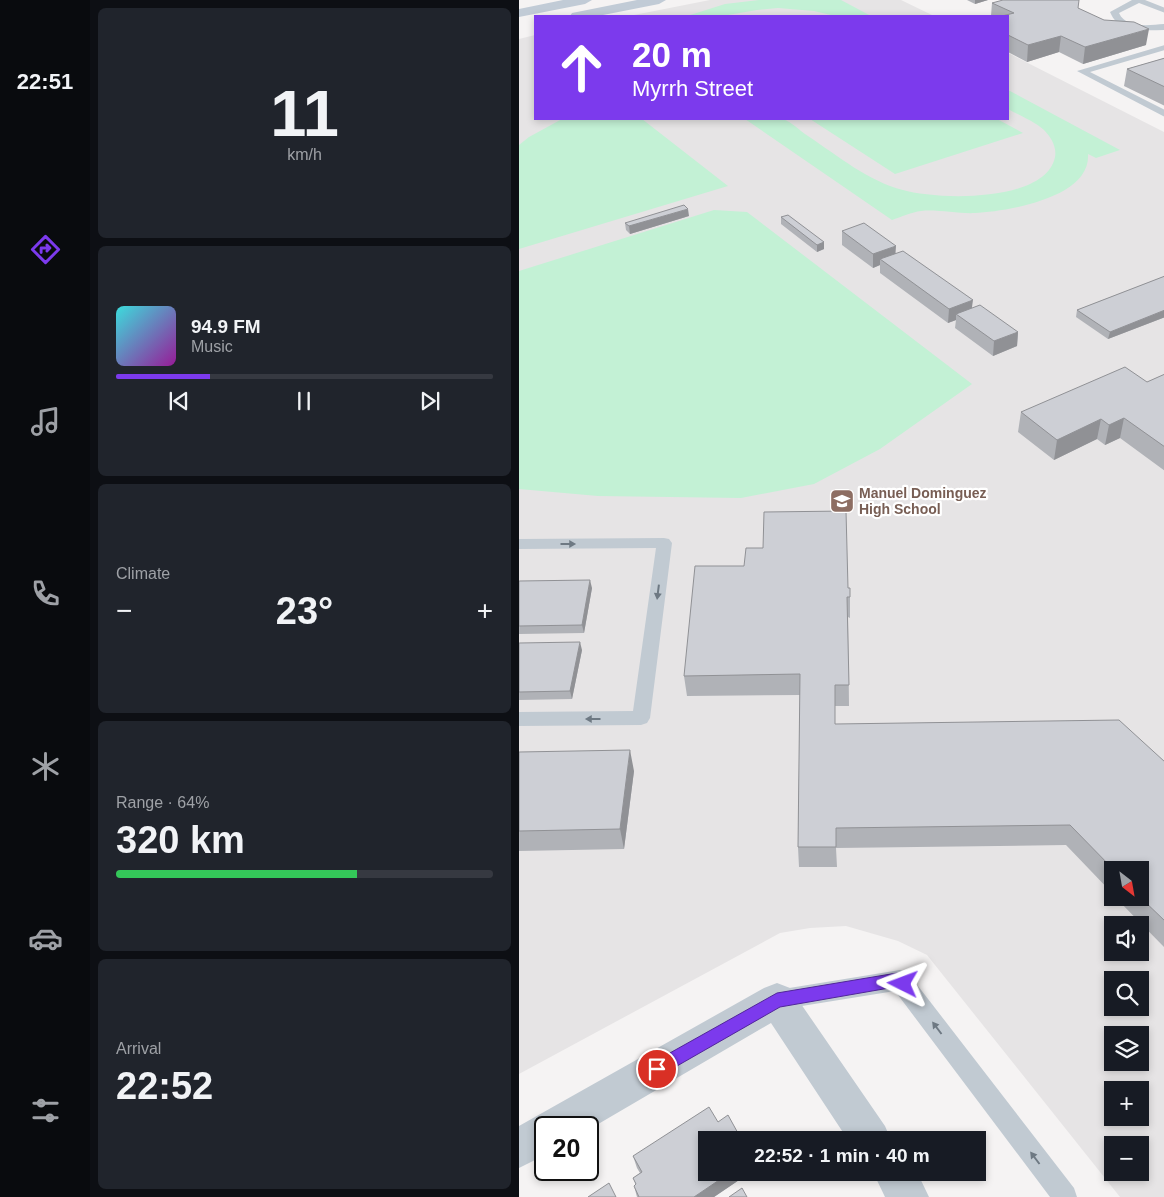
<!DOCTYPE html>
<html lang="en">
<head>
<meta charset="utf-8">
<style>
	:root { --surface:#171b24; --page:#20242c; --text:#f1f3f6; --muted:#9ea1a6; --line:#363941; --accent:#7c3aed }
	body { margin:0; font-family:Helvetica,sans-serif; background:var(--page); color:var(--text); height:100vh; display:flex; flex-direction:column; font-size:19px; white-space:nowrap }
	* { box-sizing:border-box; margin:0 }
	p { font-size:16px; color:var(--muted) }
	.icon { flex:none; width:28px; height:28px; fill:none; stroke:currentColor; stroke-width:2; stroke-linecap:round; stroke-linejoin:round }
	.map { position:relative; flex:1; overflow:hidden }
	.sheet { display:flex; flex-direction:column; gap:8px; padding:8px; background:#0d0f14; width:429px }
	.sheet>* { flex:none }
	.top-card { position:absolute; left:15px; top:15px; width:475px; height:105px; border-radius:0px; box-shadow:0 2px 8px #0003; background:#7c3aed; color:#fff; overflow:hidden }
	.needle { width:32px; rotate:149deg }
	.buttons { position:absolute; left:585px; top:861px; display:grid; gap:10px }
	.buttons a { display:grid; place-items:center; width:45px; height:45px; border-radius:0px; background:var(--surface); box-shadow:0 2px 8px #0003; font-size:25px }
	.speed { position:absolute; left:15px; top:1116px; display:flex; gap:10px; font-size:25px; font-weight:700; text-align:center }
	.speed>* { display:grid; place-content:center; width:65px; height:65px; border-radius:50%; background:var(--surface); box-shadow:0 2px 8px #0003; line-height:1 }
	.speed .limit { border:2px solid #111; border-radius:8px; background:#fff; color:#111 }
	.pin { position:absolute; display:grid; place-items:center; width:42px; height:42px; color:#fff; margin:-21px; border:2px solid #fff; border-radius:50%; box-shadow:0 1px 5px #0007 }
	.me { position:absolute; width:55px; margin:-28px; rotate:273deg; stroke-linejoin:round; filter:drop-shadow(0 0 4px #0008) }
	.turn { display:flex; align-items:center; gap:18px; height:105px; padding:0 15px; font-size:22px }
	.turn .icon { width:65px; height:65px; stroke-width:2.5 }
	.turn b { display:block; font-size:35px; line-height:42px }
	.big { font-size:38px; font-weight:700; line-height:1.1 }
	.sheet .widget { flex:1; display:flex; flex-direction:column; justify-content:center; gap:8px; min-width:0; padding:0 18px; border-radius:8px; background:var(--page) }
	.sheet .dial { align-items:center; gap:0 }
	.dial b { font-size:65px; line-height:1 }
	.song { display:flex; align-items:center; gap:15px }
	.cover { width:60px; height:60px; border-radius:8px; background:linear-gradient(135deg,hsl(180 70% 55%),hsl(300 70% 35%)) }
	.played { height:5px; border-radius:2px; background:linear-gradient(90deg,var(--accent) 25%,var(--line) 25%) }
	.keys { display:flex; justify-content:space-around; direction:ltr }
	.heat { display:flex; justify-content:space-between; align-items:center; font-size:28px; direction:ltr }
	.charge { height:8px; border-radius:4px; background:linear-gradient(90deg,#34c759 64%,var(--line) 0) }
	.trip { position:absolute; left:179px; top:1131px; width:288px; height:50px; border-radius:0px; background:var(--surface); box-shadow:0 2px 8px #0003; font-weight:700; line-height:50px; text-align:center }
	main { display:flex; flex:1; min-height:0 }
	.menu { display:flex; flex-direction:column; width:90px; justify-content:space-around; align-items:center; background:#090b0e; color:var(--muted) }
	.menu .icon { width:35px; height:35px }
	.menu .active { color:var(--accent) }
	.menu b { font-size:22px; color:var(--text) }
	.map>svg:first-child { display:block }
	.education { fill:#e6e4e5; fill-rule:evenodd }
	.green { fill:#c3f1d5 }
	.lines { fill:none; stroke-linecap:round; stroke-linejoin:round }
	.lane { fill:#c1cad2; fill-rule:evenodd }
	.street { fill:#c1cad2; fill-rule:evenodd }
	.secondary { fill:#c1cbd6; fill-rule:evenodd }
	.wall { fill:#b0b2b7 }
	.shaded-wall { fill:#909195 }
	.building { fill:#cdcfd5; stroke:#909195 }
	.oneway { fill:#6e7983 }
	.route { fill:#7c3aed; stroke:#51269a }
	.labels { text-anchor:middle; stroke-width:4.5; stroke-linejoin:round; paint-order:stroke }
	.education-label { font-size:14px; font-weight:bold; fill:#785e54; stroke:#fff; text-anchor:start }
</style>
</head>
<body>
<main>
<nav class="menu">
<b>22:51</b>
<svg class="icon active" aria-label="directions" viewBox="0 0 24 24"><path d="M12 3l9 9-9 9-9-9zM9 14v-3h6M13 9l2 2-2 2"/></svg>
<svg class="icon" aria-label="music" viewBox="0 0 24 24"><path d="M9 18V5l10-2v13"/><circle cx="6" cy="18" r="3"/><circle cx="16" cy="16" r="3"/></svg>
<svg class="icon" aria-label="phone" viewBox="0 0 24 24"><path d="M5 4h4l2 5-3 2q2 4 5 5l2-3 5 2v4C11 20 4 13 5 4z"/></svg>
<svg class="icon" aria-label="climate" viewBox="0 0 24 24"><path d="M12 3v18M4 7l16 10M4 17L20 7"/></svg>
<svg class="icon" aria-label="car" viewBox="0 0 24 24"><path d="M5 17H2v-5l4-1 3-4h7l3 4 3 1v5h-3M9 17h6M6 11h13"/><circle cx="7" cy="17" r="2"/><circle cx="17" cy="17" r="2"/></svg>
<svg class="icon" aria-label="filters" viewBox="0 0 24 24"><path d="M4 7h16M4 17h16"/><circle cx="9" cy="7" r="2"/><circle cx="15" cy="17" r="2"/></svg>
</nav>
<section class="sheet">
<div class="widget dial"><b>11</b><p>km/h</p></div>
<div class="widget">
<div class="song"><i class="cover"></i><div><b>94.9 FM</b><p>Music</p></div></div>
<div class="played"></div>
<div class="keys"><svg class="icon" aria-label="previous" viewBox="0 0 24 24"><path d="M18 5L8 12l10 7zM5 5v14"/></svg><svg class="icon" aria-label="pause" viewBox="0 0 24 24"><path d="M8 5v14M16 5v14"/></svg><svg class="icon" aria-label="next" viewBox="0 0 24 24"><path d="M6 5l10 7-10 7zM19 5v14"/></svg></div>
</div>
<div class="widget"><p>Climate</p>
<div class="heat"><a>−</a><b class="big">23°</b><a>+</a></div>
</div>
<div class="widget"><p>Range · 64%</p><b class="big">320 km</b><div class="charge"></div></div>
<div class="widget"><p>Arrival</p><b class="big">22:52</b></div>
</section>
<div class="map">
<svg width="646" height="1197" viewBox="0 0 646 1197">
	<rect width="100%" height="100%" fill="#f5f3f3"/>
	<!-- education -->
	<path class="education" d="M191,0H382L415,16H110Z
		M16,35V119H489V53L645,132V1197H601L408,955L379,941L327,926L291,928L261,933L0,1074V39ZM594,870H621V898H594ZM594,925H621V952H594ZM594,980H621V1008H594ZM594,1035H621V1062H594ZM594,1090H621V1118H594ZM594,1145H621V1172H594Z"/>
	<!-- green -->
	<path class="green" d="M240,0H322L352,16H316L295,11L259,8L238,10L203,16H168L206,4Z
		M489,90L601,150L577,158L569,154C572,198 489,211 456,213C440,214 417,209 402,211C393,212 382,217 373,220L226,119C237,119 254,115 264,119C273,122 281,131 289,136C319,156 349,181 384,190C418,200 527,203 536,157C538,147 532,137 525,130C515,121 501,116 489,109Z
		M43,119H123L209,186L0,249V145L10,137Z
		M291,119H478L504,133L376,174Z
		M195,210L228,212L453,384L361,449L295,484L222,498L79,496L0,489V271Z"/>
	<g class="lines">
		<!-- lane -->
		<path class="lane" d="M613,0H626L646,8V13L620,3L600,13C607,29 631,25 646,24V30C625,30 600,34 591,12Z
			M646,45V50L571,72L646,110V117L558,71Z
			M145,538L150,539L153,543L131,718L128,723L122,725L0,726V712L114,711L137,548L0,549V539Z
			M381,970L389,973L555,1188L558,1197H531L376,991L258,1010L250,1007L247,1000L250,993L258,990Z"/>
		<!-- street -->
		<path class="street" d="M258,983L271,988L366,1126L372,1140H329L252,1023L69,1130V1128H26V1155L0,1168V1126L245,988Z
			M354,1172H398L410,1197H366Z"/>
		<!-- secondary -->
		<path class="secondary" d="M44,0H73L66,4L0,17V9Z
			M118,0H147L140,4L79,16H51L53,13Z"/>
	</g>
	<!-- wall -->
	<path class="wall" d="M448,0H469L456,4Z
		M473,3L559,8L627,45L564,64L540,52L508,62L489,52V16H472Z
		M646,58V106L605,86L608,69Z
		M170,216L111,234L107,230L106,223Z
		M262,217L305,242V249L298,252L262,224Z
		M323,231L377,253L453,308L499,332L498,346L474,356L436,328L437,320L429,323L361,273V265L354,268L323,245Z
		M646,276V317L589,339L557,317L558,310Z
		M646,374V471L601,438L586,445L578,439L535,460L499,432L502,412L628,382Z
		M0,581L73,588L65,633L0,634Z
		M329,588L331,597V618L329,617L330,706H316V724L646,762V948L597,898H621V870H594V894L547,845L317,848L318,867H280L279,847L281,695L168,696L165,676Z
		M0,643L63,650L53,699L0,700Z
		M0,752L115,771L105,849L0,851Z
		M114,1156L188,1172H226V1176L195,1197H118L115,1186L117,1185L114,1178L121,1173L118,1168Z"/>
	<!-- shaded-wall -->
	<path class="shaded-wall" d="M456,0H469L456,4Z
		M630,29L627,45L564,64L566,47Z
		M542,36L540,52L508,62L509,45Z
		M169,209L170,216L111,234L110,226Z
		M305,242V249L298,252V245Z
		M377,246L376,260L361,259V265L354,268V254Z
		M454,300L452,314H437V320L429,323L430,309Z
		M646,310V317L589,339L591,332Z
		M499,332L498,346L474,356L475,341Z
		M605,418L601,438L586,445L590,425Z
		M582,419L578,439L535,460L538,440Z
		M71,580L73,588L65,633L63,625Z
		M61,642L63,650L53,699L51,691Z
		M111,750L115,771L105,849L101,829Z
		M220,1135L221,1140H213Z
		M212,1172H226V1176L195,1197H175Z"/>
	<!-- building -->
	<path class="building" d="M484,0H560L559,8L585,20L615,22L630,29L566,47L542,36L509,45L489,35V16H483L495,13L473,3Z
		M646,58V87L608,69Z
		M165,205L169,209L110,226L106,223Z
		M269,215L305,242L298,245L262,217Z
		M345,223L377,246L354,254L323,231Z
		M384,251L454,300L430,309L361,259Z
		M646,276V310L591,332L558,310Z
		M461,305L499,332L475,341L437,314Z
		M606,367L628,382L646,374V447L605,418L590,425L582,419L538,440L502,412Z
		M327,511L329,588H331V597H328L330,685H316V724L600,720L646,762V921L621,897V870H595L551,825L317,828V847H279L281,674L165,676L176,566H225L227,548H244L245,512Z
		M71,580L63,625L0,626V581Z
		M61,642L51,691L0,692V643Z
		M111,750L101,829L0,831V752Z
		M190,1107L199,1122L209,1115L220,1135L213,1140H188V1172H212L175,1197H120L115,1186L117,1184L114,1178L123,1172L114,1156Z
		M90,1183L97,1197H69Z
		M223,1188L228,1197H210Z"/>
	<!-- one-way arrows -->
	<defs><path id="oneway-solid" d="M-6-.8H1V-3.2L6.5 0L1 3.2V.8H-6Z" transform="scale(1.25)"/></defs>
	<g class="oneway">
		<use href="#oneway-solid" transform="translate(49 544)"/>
		<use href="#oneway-solid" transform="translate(139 592) rotate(97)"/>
		<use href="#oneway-solid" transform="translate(74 719) rotate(180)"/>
		<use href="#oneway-solid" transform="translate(418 1028) rotate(-127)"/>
		<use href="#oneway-solid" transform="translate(516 1158) rotate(-127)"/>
	</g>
	<!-- route -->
	<path class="route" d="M378,973L390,979L392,984L390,989L384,991L376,987L261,1007L144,1074L138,1076L133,1074L130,1069L133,1063L258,993Z"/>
	<!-- icons -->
	<defs>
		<symbol id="school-square" viewBox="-11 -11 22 22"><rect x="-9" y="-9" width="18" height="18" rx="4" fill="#8d6e63" stroke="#fff"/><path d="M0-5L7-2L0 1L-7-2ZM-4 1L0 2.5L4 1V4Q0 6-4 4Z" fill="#fff"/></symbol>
	</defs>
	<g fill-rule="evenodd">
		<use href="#school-square" x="309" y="487" width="28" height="28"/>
	</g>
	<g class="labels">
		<!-- education labels -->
		<g class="education-label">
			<text x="340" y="498">Manuel Dominguez<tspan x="340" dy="16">High School</tspan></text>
		</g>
	</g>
</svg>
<div class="buttons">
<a><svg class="needle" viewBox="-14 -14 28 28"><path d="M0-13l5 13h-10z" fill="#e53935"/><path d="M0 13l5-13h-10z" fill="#9ea1a6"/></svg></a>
<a><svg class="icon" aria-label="sound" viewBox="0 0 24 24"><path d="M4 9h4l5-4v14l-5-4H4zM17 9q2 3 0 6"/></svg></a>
<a><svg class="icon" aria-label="search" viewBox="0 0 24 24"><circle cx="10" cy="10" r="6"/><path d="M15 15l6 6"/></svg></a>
<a><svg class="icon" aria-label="layers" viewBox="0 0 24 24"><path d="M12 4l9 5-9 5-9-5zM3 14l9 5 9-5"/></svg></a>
<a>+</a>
<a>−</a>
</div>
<div class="speed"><div class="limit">20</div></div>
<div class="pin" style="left:138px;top:1069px;background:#d93025"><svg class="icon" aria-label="arrive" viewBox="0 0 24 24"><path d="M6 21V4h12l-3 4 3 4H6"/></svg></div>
<svg class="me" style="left:384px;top:984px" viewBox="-20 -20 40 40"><path d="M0-17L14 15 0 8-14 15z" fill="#7c3aed" stroke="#fff" stroke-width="4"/></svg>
<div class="trip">22:52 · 1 min · 40 m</div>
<div class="top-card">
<div class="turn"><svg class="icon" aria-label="ahead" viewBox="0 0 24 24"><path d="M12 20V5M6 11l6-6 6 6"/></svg><div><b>20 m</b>Myrrh Street</div></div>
</div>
</div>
</main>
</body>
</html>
